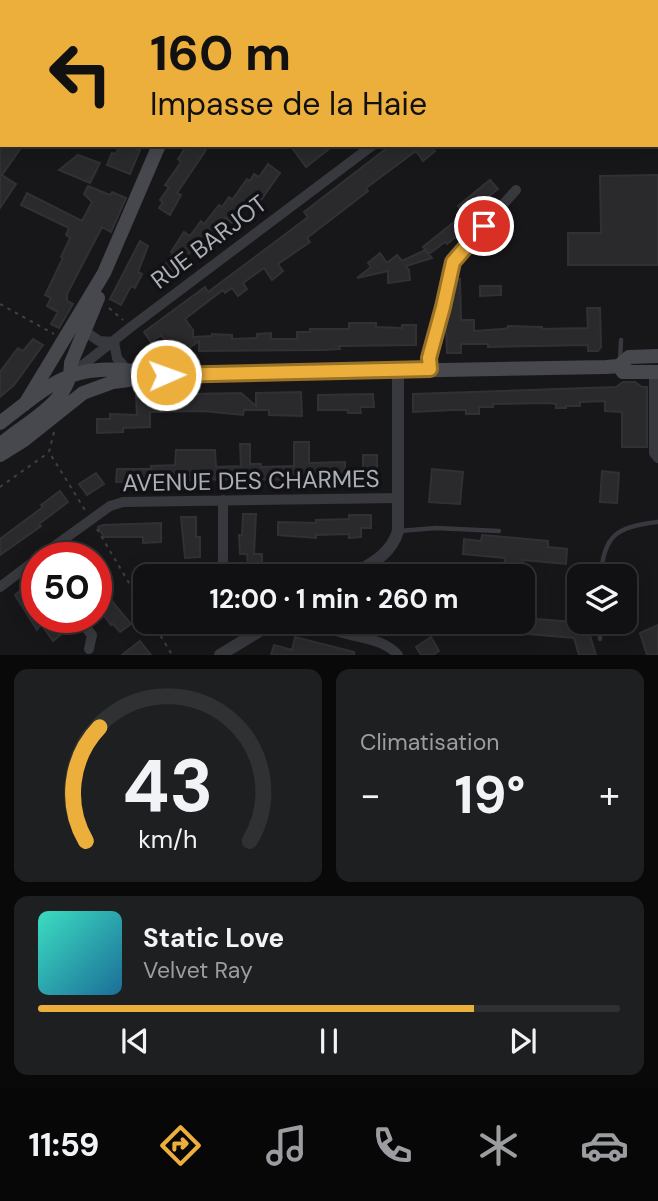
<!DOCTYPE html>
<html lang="fr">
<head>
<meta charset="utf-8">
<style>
	:root { --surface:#111113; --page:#1e1f21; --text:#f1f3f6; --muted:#9c9da0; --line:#303133; --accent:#ecaf3c }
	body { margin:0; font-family:"DM Sans",sans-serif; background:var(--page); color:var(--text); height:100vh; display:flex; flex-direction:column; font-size:26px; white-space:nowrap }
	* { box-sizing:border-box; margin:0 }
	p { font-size:23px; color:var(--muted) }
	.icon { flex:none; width:38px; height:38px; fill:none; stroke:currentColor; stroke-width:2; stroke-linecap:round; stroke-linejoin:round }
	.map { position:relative; height:655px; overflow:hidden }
	.side { display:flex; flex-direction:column; gap:14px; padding:14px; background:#09090a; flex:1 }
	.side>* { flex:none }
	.hud { position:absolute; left:0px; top:0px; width:658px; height:147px; box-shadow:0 4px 18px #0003,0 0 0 2px var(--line); background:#ecaf3c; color:#111; overflow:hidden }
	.fabs { position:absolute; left:567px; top:564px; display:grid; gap:14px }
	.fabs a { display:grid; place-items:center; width:70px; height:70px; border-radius:14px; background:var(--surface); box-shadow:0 4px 18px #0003,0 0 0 2px var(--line); font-size:35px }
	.speed { position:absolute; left:21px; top:542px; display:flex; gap:14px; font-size:35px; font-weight:700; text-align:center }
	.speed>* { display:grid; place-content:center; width:91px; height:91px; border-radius:50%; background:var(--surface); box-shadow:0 4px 18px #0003,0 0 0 2px var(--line); line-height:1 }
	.speed .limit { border:10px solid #d22; background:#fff; color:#111 }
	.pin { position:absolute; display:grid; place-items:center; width:60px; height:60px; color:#fff; margin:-30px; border:4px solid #fff; border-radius:50%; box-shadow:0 2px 7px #0007 }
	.me { position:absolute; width:77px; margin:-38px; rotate:88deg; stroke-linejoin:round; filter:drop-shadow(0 0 5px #0008) }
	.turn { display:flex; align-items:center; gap:24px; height:147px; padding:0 35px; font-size:32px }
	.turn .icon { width:91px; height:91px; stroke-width:2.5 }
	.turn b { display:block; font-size:49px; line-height:60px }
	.big { font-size:52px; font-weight:700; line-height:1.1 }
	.side .tile { flex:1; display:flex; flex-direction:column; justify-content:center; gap:10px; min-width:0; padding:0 24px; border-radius:14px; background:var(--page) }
	.side .dial { align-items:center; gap:0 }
	.dial svg { height:182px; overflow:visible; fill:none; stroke:var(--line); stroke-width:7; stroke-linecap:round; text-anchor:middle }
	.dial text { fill:var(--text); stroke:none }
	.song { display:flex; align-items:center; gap:21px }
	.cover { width:84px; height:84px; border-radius:10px; background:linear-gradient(135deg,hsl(170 70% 55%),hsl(200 70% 35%)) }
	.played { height:7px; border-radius:4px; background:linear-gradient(90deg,var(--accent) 75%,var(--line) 75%) }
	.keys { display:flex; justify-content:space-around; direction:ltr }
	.heat { display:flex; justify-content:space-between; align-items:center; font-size:38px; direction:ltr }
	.side .tiles { flex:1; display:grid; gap:14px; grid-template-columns:1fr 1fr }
	.tile:last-child { grid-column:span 2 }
	.trip { position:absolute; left:133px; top:564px; width:402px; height:70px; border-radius:14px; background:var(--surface); box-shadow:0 4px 18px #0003,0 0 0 2px var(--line); font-weight:700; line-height:70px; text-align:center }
	.tabs { display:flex; height:112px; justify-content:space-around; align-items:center; background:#070708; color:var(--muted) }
	.tabs .icon { width:49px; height:49px }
	.tabs .current { color:var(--accent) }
	.tabs b { font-size:32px; color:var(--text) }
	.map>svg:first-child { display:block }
	.building { fill:#2a2a2d; stroke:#313135; stroke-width:2 }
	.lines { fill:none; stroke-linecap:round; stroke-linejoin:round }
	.path { stroke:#3e4045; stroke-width:2; stroke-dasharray:3.5 5; stroke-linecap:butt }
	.service { stroke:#38393e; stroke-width:4.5 }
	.minor { stroke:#38393e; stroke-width:10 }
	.tertiary { stroke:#38393e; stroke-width:12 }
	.secondary { stroke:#46484e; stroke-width:14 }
	.route-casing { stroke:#997227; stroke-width:18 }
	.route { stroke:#ecaf3c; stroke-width:12 }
	.labels { text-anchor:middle; stroke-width:7; stroke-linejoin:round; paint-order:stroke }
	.street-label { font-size:24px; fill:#a9aeb8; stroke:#121214 }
</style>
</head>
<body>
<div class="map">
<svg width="658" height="655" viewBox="0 0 658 655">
	<rect width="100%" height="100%" fill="#171719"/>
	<!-- building -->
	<path class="building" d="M0,145H23L2,175L16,184L0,208Z
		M120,145H127L140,150L130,174L107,165L112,153L116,154Z
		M187,145H206L203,148L206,150L177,193L181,195L170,215L159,208L163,202L160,200L169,187L165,185L181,162L178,159Z
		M290,145H334L306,167Z
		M391,145H430L435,151L423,161L416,151L366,188L368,191L307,238L310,242L278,264L283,271L272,280L264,268L243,283L247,289L238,296L232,288L225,293L223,290L185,319L193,330V337L212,336V334L232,335V339L257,338V334L271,333V339H297V332H310V329H349V323H376V327L402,328V325H416V345L339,346L340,349L322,350L199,351V341L184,352H173L161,335L151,342L144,332L205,287L208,292L287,233L308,217L304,212Z
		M78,155L100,163L90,183L59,170Z
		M268,164L280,173L261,200L257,204L247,201L232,223L225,218L208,241L205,238L197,249L194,247L175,272L165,265L173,253L171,252L184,232L190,236L201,221L204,224L219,205L222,207L229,197L232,200L247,179L250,181L254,174L259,177Z
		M658,175V265H568V233H601L600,176Z
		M490,180L498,189L488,197L490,200L481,209L483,212L470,221L472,224L447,244L445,242L429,254L423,247L454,222L459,218L457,215L462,211L458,206Z
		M88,186L110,195L112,192L126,198L111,232L102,227L67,294V301L73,304L59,328L51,324L58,312L47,306L51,298L45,295L63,258L61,257L70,238L66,235L69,228L21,205L27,193L82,221L92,202L84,194Z
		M140,241L148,246L138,272L142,274L135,288L131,286L121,305L110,299Z
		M425,250L432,258L406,266L409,270L410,280L388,283V271L357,278L371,267L368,263L380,253L387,263L397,255L402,261Z
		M456,279H460L461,320H474V331L502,329L508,328V326L542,327V329L588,328L587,308H600L601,347L598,351H588V345L488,347V344H461V353H447L446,323Z
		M480,286H501V295L480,296Z
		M33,339L43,345L14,385L0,397V372L18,348L23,351Z
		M623,382H635L642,387H647V447H622V412L605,411V401L580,402V406H566V408H556V404L549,403L493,404V407H479V414H466V410H453L413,412V394L616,387Z
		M301,392L302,416L269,415V410H244L243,415L202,411L150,412V427L123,428V432L97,433V419H110V414L137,415L136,395L241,393L256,406V393Z
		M373,394L374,407H360L361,413H348L347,410H318V395Z
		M294,442H309V463L345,462V480H326V477L294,478V480L242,479L116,482L117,469H151V466L175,465L176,450H215L216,467L241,466L240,444H250V464H261V467L294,466Z
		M363,455H377V476H363Z
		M432,469L463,472L460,504L429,502Z
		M602,471L619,473L617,503L600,502Z
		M96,473L104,484L87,495L79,484Z
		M60,491L68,502L39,524L41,526L0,555V539L43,507L41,505Z
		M243,514H256L254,554H262V573L249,574L247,554H240L239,535H242Z
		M349,515H371V528H361V537L349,538V534L316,535V538L278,535V522L316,523V520L349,519Z
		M181,517H196V537H200V557L185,558Z
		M161,523V542L143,543V537H104L98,527L103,525Z
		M482,535L548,541V547L567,549L566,564L523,560L522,576H503L505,558L463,554L464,539L481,541Z
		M96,582L131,624L120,632L113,624L111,625L96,605Z
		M26,586L37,600V618H53L64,632L53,641L41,624L37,630L15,595Z
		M523,618L586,623L596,655H579L574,638L457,628V621H523Z
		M658,625V655H647L640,633Z
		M295,637L354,652V655H271L274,645L292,650Z
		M431,637L439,651L433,655H421L416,647Z
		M140,641L151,655H122Z"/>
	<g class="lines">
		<!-- path -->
		<path class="path" d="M0,304L54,334
			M109,308L123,320
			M54,432L49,452L85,510
			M0,487L48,453
			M97,529L145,610
			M152,621L172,655"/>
		<!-- service -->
		<path class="service" d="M620,360L621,340
			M399,531L436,528L499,531
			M601,576C603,535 618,526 658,522
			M599,621L600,639"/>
		<!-- minor -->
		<path class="minor" d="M594,0L595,2
			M19,2V0
			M564,2L566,0
			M656,62L658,63
			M0,72L2,73
			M0,101L2,102
			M0,118L2,115
			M80,328L99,341L114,342L117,358L127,370
			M430,369C429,359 451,265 455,259C473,235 496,213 516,190
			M74,372L131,327L373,145
			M654,372V453L658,458
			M38,558L110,506L123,502L399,498
			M223,576V500
			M0,587L37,559
			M78,618L92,635L89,649
			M321,621C340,641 378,632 398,655"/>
		<!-- tertiary -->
		<path class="tertiary" d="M350,576C370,564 391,555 398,531V371
			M220,655L276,621"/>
		<!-- secondary -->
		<path class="secondary" d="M214,2L215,0
			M619,366L623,372H658
			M25,404L104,273L159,145
			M0,423C54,381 72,362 144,372
			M0,445C25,422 72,403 71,363L98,298
			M0,455L24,440L83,393L113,382L166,375L606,367L619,366L629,357L658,356"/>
	</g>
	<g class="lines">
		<defs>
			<path id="route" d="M166,375L430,369L429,358L443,307L453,262L484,226"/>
		</defs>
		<!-- route casing -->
		<use href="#route" class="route-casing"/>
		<!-- route -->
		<use href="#route" class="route"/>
	</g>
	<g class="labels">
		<!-- street labels -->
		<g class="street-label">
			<text transform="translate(209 242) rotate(-37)" y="8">RUE BARJOT</text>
			<text transform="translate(251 481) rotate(-1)" y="8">AVENUE DES CHARMES</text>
		</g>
	</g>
</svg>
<div class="fabs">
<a><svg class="icon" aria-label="layers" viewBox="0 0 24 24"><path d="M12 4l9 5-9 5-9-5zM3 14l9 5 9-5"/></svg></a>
</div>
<div class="speed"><div class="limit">50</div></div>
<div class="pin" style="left:484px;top:226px;background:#d93025"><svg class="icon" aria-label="arrive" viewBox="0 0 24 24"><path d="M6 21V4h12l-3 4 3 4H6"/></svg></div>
<svg class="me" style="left:166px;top:375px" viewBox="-20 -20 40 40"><circle r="17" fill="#ecaf3c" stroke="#fff" stroke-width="3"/><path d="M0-11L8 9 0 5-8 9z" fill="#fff"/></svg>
<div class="trip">12:00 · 1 min · 260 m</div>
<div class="hud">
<div class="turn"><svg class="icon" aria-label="left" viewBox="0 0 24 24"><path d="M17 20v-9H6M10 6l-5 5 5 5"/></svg><div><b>160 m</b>Impasse de la Haie</div></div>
</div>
</div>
<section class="side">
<div class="tiles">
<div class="tile dial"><svg viewBox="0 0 100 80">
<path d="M14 69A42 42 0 1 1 86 69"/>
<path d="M14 69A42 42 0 0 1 20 19" stroke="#ecaf3c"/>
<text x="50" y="56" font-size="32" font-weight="700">43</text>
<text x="50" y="72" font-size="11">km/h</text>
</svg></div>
<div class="tile"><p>Climatisation</p>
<div class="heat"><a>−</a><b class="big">19°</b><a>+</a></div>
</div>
<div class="tile">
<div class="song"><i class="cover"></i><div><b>Static Love</b><p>Velvet Ray</p></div></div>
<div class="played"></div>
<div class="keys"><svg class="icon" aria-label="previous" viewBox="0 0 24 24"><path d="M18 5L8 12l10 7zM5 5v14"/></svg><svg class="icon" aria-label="pause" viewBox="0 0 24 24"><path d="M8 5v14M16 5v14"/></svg><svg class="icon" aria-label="next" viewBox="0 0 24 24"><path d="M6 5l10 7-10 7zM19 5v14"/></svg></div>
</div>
</div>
</section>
<nav class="tabs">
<b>11:59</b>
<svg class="icon current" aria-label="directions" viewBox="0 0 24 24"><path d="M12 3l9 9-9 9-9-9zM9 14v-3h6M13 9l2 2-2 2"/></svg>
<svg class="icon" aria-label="music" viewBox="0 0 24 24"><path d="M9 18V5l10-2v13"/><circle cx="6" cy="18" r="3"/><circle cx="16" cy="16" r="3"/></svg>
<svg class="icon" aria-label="phone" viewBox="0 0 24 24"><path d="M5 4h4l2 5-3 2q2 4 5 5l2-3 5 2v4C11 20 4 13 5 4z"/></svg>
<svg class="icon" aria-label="climate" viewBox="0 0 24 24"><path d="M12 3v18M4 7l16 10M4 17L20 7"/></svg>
<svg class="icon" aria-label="car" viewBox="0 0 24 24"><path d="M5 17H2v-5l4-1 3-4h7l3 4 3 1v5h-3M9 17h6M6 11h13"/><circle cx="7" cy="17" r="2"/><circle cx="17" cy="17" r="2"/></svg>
</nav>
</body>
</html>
